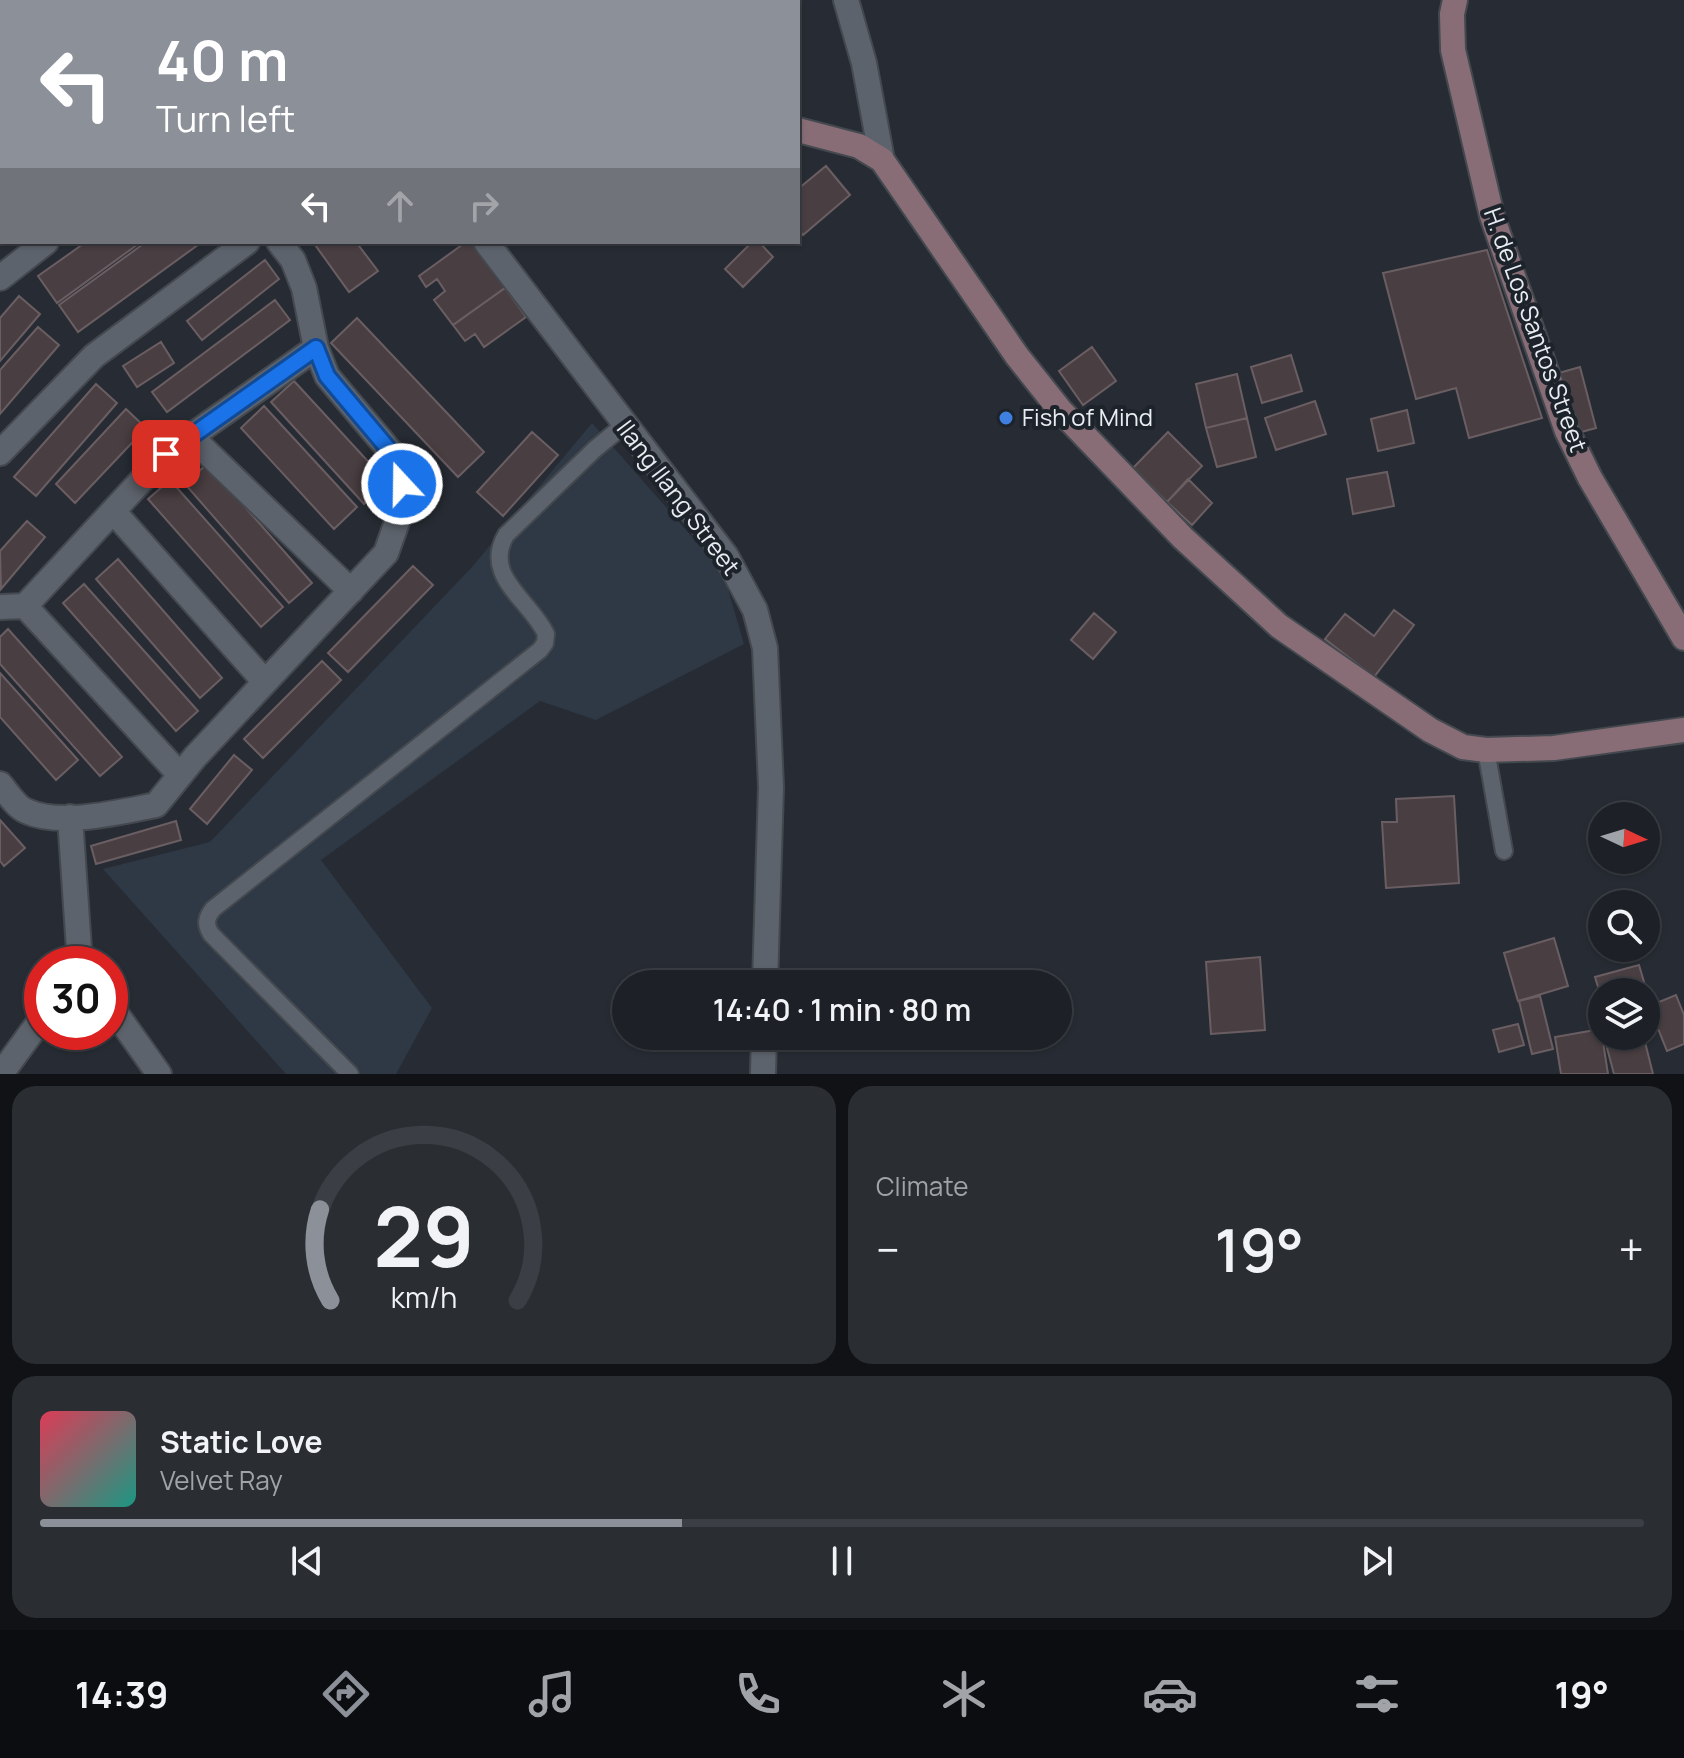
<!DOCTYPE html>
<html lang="en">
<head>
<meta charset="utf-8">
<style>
	:root { --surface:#1d2127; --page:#2a2e33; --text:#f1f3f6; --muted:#a0a3a7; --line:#3b3e44; --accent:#8c9099 }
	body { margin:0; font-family:Manrope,sans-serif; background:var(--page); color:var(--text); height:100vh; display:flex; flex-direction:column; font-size:30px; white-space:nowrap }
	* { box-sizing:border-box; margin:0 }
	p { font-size:26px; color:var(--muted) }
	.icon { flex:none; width:44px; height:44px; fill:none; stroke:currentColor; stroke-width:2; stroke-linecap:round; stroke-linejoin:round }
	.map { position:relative; height:1074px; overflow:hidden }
	.panel { display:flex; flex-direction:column; gap:12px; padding:12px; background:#101215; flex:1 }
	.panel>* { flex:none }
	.guide { position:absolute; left:0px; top:0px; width:800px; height:244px; box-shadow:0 2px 6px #0004,0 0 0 2px var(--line); background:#8c9099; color:#fff; overflow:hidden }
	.needle { width:52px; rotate:94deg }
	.buttons { position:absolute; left:1588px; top:802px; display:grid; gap:16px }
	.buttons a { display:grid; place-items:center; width:72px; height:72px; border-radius:50%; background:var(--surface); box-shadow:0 2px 6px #0004,0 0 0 2px var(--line); font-size:40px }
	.speed { position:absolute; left:24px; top:946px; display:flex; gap:16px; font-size:40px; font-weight:700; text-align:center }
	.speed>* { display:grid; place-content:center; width:104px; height:104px; border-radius:50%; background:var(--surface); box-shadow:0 2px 6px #0004,0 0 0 2px var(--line); line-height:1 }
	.speed .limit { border:12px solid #d22; background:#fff; color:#111 }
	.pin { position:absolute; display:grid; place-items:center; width:68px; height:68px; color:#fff; margin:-34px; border-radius:16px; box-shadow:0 4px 12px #0006 }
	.me { position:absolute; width:88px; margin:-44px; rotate:339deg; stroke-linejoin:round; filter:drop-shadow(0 0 6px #0008) }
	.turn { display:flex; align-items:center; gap:28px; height:168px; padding:0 24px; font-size:36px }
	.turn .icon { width:104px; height:104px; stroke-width:2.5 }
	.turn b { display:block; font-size:56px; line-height:68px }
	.lanes { display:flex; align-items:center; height:76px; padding:0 24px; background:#0003; justify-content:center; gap:40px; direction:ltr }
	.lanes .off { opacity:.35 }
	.big { font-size:60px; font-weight:600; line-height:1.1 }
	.panel .card { flex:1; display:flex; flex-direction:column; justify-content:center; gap:12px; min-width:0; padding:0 28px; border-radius:24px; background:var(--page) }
	.panel .dial { align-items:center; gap:0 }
	.dial svg { height:208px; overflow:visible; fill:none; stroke:var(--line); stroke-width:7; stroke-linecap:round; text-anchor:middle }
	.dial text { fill:var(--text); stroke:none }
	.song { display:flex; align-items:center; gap:24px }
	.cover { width:96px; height:96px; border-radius:12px; background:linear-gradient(135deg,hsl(350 70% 55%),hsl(170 70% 35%)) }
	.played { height:8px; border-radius:4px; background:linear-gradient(90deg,var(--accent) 40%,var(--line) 40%) }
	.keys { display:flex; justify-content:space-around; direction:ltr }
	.heat { display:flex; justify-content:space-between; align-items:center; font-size:44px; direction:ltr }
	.panel .tiles { flex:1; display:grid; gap:12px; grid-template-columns:1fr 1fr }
	.card:last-child { grid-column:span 2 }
	.trip { position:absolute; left:612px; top:970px; width:460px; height:80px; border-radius:40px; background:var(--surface); box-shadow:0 2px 6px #0004,0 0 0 2px var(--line); font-weight:600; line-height:80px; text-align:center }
	.tabs { display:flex; height:128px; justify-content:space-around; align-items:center; background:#0c0d10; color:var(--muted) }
	.tabs .icon { width:56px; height:56px }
	.tabs .active { color:var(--accent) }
	.tabs b { font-size:36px; color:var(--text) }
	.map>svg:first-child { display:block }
	.built { fill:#2f3845 }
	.building { fill:#493e41; stroke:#6a5e62; stroke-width:2 }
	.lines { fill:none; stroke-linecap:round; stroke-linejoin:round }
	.lane-casing { stroke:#44494f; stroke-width:20 }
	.street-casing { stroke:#44494f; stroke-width:28 }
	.secondary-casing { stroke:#44494f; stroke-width:28 }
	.lane { stroke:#5d636c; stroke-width:16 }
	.street { stroke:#5d636c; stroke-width:24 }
	.secondary { stroke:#886d76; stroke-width:24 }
	.route-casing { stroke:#114b97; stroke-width:20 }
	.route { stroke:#1a73e8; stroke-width:14 }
	.shop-dot { fill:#3f7fe0; stroke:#1d232a; stroke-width:3 }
	.labels { text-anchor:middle; stroke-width:8; stroke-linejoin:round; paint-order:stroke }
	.street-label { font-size:24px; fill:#e9edf2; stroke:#1d232a }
	.poi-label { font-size:24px; fill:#e9edf2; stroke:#1d232a; text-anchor:start }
</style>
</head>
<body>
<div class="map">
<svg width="1684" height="1074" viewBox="0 0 1684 1074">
	<rect width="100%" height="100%" fill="#272c34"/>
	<!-- built -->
	<path class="built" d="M592,423L723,572L744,644L596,720L540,701L321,860L432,1008L396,1074H286L103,869L210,842L472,567Z"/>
	<!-- building -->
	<path class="building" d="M176,0H273L274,2H178Z
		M826,166L850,195L803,235L798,229V189Z
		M86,242H141L57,303L38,276Z
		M146,242H202L78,332L59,305Z
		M313,242H356L378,271L349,292Z
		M466,242H474L505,288L453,325L434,300L445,291L437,279L426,287L419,276Z
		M752,242H759L773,257L743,287L725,269Z
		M1487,250L1542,418L1469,438L1456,388L1416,399L1383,273Z
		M265,260L279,279L202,340L187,321Z
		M505,288L526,317L484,347L475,334L465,341L453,325Z
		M19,296L40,314L0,361V318Z
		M275,300L290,320L167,412L152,392Z
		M357,318L484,452L458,477L331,343Z
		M38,327L59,345L0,414V370Z
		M161,342L174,363L137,387L123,366Z
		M1092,347L1116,381L1083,405L1059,371Z
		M1291,355L1302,391L1262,403L1251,367Z
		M1580,367L1596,428L1574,434L1559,373Z
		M1237,374L1247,418L1206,428L1196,384Z
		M294,381L387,482L364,504L271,402Z
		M96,384L117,403L36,496L14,477Z
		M1315,401L1326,434L1276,450L1265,418Z
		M264,406L357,507L334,529L241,428Z
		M126,409L146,428L75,503L56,484Z
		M1407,410L1414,443L1378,451L1371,419Z
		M1247,418L1256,457L1217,467L1206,428Z
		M532,432L558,455L503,516L477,492Z
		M1168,432L1202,466L1167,502L1133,468Z
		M207,464L312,583L289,603L185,484Z
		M1387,472L1394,506L1353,514L1347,479Z
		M1188,479L1212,503L1192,525L1167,502Z
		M170,480L283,607L261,627L148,499Z
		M27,521L45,537L1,589L0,551Z
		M118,559L222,678L200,698L96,579Z
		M413,566L433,585L348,672L328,653Z
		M84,584L198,711L176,731L63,603Z
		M1394,610L1414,625L1374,677L1325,639L1345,614L1374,636Z
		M1094,613L1116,632L1093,659L1071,640Z
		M8,629L122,757L100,776L0,664V637Z
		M322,661L341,680L263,758L244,739Z
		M0,673L78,760L56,780L0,717Z
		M234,755L252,770L207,824L190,809Z
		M1454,796L1459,883L1386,888L1382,822H1397L1396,799Z
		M0,820L25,848L4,866L0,861Z
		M176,821L181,840L96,864L91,846Z
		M1554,938L1568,986L1518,1001L1504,953Z
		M1260,957L1265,1030L1211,1034L1206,962Z
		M1639,965L1647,992H1602V1000L1595,977Z
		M1676,995L1684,1015V1044L1667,1051L1649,1006Z
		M1540,996L1553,1049L1532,1054L1519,1001Z
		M1518,1024L1524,1045L1499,1052L1493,1030Z
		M1601,1029L1608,1074H1561L1555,1037Z
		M1644,1038L1653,1074H1614L1607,1048Z"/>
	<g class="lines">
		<defs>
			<path id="lane" d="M1486,750L1504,851
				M350,1074L211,934C205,924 206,918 213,909L540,650L545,643L546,634C530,600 482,576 506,535L595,449L624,425"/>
			<path id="street" d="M311,0V2
				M846,0L864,63L882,160
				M0,121L2,119
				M486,242L726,556L755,610L765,648L771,787L765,984
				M0,278L46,242
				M190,436L351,591
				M0,453L94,356L247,242
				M113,511L265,682
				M25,606L180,775
				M0,607L25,606L166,454L316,348
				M0,784C7,792 16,807 26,811C61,827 120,812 156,805L195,757L386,553L403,505L401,464L327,376L316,348L304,288L293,260L279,242
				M70,817L80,964
				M110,1005L159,1074
				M1,1074L42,1018
				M763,1074L764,1036"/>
			<path id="secondary" d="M432,0L437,2
				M1455,0L1452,14L1453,50L1492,216L1567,431L1590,478L1684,638
				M798,130L859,146L882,160L1017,356L1060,410L1183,538L1279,626L1430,730L1463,747L1486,750L1554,748L1684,730"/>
		</defs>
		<!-- lane casing -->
		<use href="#lane" class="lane-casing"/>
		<!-- street casing -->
		<use href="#street" class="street-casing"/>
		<!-- secondary casing -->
		<use href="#secondary" class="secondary-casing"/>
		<!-- lane -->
		<use href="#lane" class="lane"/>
		<!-- street -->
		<use href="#street" class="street"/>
		<!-- secondary -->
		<use href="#secondary" class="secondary"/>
	</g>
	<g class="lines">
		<defs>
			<path id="route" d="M166,454L316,348L327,376L401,464L402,484"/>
		</defs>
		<!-- route casing -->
		<use href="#route" class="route-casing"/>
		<!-- route -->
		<use href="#route" class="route"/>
	</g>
	<!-- markers -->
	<circle class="shop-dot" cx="1006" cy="418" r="8"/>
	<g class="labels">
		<!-- street labels -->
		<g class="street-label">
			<text transform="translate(1535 330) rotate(70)" y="8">H. de Los Santos Street</text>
			<text transform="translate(678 498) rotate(53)" y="8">Ilang Ilang Street</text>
		</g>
		<!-- poi labels -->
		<g class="poi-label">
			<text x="1022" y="426">Fish of Mind</text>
		</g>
	</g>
</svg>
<div class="buttons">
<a><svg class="needle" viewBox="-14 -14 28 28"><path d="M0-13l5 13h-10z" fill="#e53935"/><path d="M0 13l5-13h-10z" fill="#a0a3a7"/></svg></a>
<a><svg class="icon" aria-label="search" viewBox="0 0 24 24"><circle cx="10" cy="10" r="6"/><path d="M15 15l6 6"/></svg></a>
<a><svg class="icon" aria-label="layers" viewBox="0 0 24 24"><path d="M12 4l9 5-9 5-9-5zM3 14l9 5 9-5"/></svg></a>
</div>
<div class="speed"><div class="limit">30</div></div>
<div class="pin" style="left:166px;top:454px;background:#d93025"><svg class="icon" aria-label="arrive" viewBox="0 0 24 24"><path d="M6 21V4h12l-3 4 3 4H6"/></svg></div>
<svg class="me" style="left:402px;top:484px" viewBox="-20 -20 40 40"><circle r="17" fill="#1a73e8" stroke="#fff" stroke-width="3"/><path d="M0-11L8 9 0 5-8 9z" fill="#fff"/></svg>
<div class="trip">14:40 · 1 min · 80 m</div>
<div class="guide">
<div class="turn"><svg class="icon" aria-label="left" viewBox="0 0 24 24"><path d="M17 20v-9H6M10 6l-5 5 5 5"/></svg><div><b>40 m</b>Turn left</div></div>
<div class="lanes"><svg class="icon" aria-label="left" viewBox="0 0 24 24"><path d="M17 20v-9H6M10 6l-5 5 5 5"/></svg><svg class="icon off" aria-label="ahead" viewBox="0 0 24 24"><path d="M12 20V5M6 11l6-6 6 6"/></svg><svg class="icon off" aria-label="right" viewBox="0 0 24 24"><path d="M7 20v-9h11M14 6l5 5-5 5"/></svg></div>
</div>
</div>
<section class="panel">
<div class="tiles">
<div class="card dial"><svg viewBox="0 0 100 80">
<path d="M14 69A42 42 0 1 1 86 69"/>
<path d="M14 69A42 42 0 0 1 10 34" stroke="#8c9099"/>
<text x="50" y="56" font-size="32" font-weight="700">29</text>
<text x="50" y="72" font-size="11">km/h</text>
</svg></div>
<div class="card"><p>Climate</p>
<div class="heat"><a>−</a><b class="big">19°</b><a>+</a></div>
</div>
<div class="card">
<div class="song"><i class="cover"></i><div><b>Static Love</b><p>Velvet Ray</p></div></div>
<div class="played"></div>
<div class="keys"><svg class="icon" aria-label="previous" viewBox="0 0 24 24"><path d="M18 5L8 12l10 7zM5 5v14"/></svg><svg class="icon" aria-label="pause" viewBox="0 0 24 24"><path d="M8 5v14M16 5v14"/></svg><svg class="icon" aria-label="next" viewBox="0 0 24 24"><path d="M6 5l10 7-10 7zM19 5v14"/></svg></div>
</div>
</div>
</section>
<nav class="tabs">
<b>14:39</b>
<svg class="icon active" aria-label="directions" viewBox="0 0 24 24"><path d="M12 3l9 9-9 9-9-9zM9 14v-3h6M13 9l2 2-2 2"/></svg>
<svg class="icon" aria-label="music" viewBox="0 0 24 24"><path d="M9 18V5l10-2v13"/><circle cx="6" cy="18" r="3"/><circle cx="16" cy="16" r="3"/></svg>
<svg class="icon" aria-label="phone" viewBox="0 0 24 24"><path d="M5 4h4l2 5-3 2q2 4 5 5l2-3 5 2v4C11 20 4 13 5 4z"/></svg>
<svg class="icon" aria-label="climate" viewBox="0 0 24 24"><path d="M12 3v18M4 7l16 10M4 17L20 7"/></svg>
<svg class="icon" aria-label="car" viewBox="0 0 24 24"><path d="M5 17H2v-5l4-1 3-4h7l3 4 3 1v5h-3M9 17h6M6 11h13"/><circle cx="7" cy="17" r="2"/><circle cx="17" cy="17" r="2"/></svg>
<svg class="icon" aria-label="filters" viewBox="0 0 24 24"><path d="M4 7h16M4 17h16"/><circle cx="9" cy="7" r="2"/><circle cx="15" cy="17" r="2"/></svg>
<b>19°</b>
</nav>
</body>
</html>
